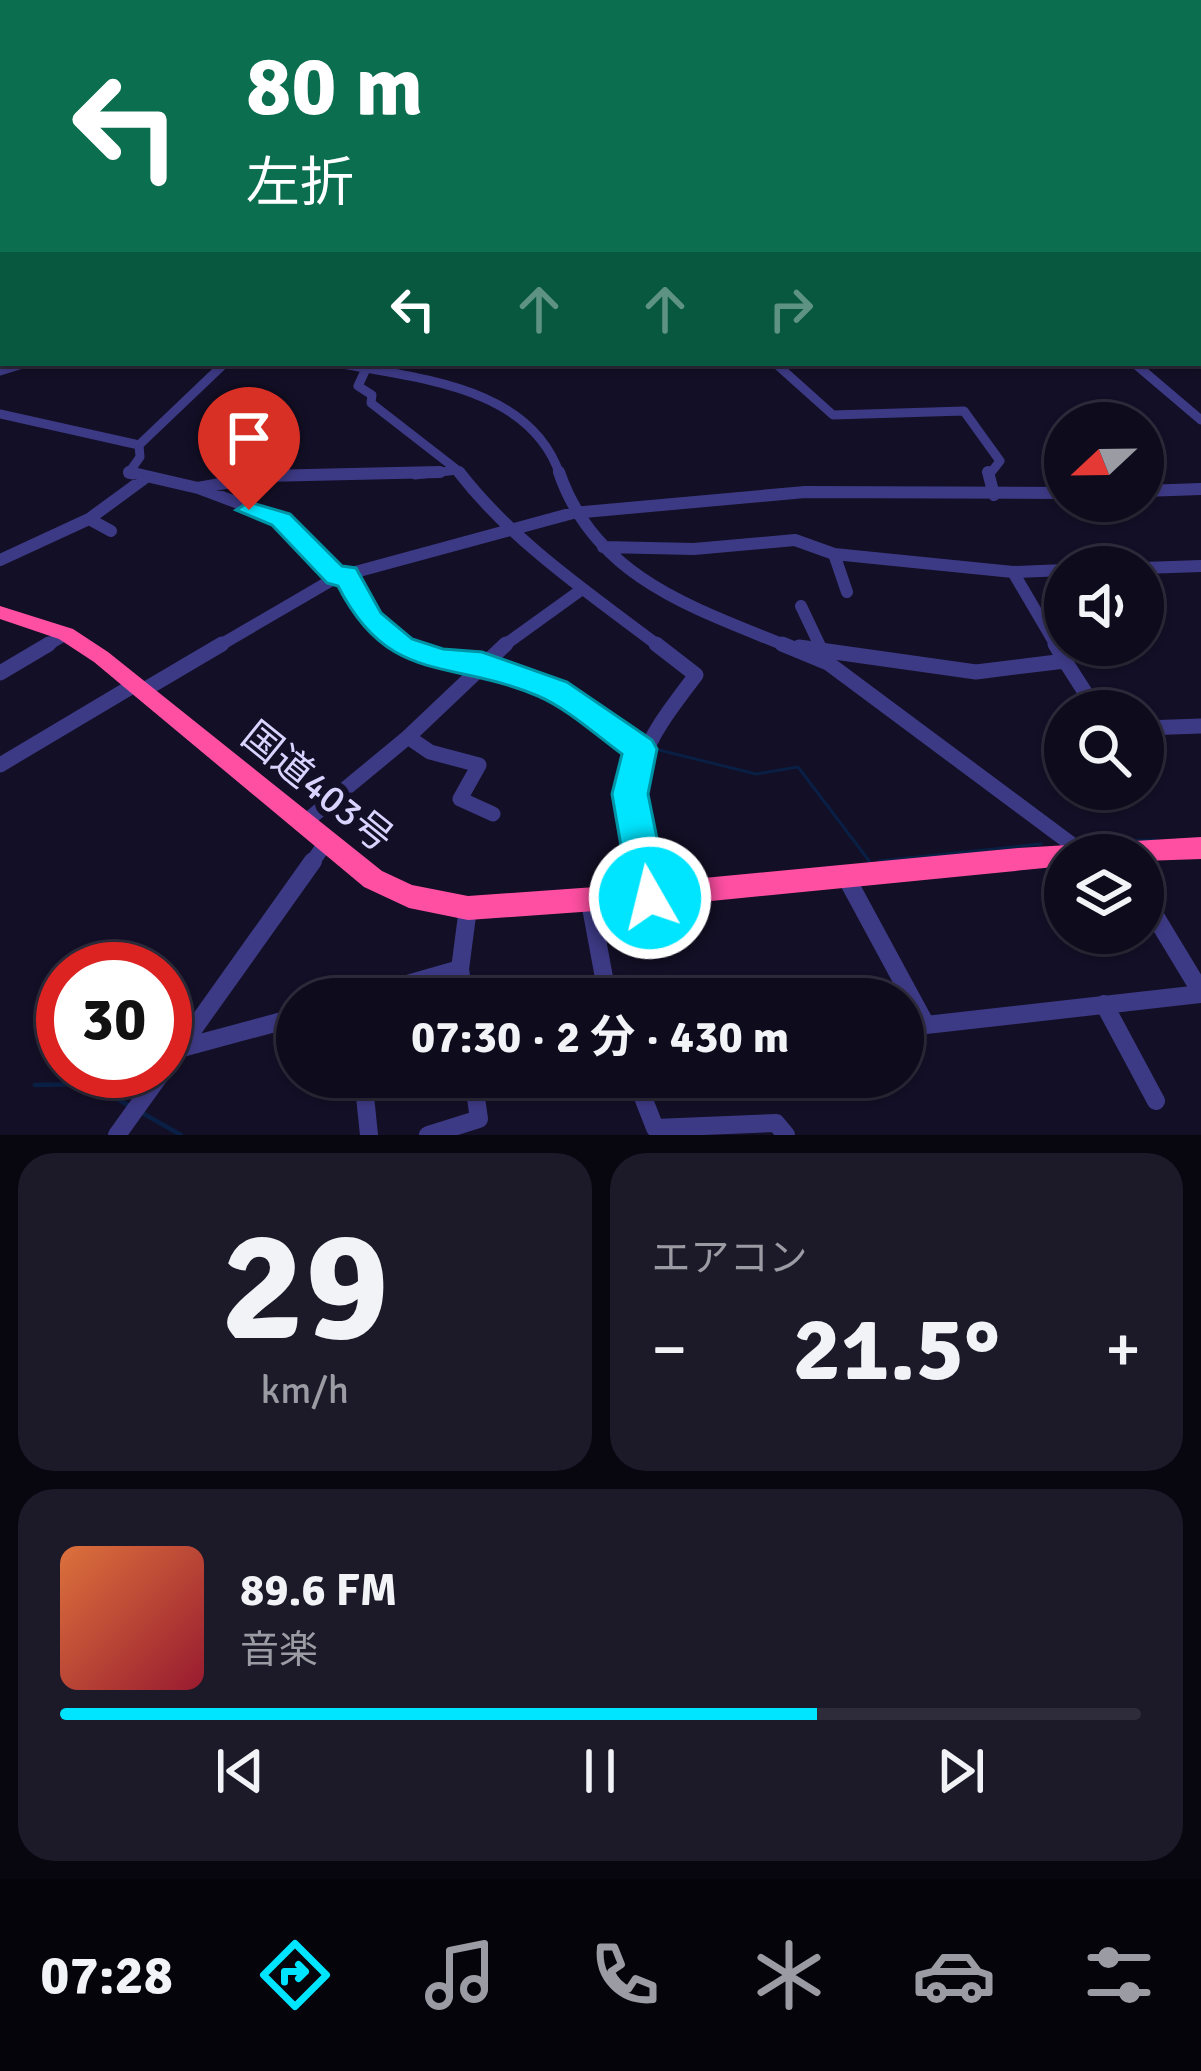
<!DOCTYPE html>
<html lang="ja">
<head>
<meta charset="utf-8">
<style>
	:root { --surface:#0e0b1c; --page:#1c1929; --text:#f1f3f6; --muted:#9b9ba3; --line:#2e2b3b; --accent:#00e5ff }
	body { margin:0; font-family:Signika,"Noto Sans JP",sans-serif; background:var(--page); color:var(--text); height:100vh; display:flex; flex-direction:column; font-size:45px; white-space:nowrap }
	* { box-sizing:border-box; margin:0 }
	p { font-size:39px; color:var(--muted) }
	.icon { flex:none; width:66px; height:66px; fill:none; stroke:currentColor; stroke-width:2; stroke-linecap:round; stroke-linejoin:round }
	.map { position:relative; height:1135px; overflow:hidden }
	.details { display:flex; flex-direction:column; gap:18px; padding:18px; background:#08060f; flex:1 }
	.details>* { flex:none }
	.guide { position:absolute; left:0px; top:0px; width:1203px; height:366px; box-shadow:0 3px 9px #0004,0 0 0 3px var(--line); background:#0b6e4f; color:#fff; overflow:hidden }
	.needle { width:78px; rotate:248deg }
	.tools { position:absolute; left:1044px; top:402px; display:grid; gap:24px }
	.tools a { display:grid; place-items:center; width:120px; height:120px; border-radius:50%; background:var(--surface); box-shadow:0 3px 9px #0004,0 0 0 3px var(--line); font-size:60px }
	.speed { position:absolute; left:36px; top:942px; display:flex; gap:24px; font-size:60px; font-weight:700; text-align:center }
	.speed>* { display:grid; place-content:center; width:156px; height:156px; border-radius:50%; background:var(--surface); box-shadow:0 3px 9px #0004,0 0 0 3px var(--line); line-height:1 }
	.speed .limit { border:18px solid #d22; background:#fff; color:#111 }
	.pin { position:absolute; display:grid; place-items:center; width:102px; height:102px; color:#fff; margin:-123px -51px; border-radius:50% 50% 50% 0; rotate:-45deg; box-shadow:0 0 12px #0007 }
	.pin .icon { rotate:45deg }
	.me { position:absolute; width:132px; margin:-66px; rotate:352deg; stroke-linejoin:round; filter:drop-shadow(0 0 9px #0008) }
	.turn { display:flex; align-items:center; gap:42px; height:252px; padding:0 48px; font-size:54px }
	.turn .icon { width:156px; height:156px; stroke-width:2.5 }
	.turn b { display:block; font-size:84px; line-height:102px }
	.lanes { display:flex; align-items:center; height:114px; padding:0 48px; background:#0003; justify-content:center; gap:60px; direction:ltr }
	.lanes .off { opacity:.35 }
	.big { font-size:90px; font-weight:700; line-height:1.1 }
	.details .widget { flex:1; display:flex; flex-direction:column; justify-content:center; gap:18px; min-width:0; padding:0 42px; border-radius:36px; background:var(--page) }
	.details .dial { align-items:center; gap:0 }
	.dial b { font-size:156px; line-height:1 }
	.song { display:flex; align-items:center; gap:36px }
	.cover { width:144px; height:144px; border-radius:18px; background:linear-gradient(135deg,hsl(20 70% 55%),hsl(350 70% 35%)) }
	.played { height:12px; border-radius:6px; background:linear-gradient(90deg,var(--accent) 70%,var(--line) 70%) }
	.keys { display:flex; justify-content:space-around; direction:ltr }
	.heat { display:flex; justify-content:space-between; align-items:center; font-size:66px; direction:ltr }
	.details .tiles { flex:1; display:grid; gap:18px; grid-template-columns:1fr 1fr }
	.widget:last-child { grid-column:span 2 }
	.trip { position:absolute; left:276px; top:978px; width:648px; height:120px; border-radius:60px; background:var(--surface); box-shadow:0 3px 9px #0004,0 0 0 3px var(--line); font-weight:700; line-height:120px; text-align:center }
	.tab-bar { display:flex; height:192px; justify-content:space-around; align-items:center; background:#06040b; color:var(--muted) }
	.tab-bar .icon { width:84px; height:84px }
	.tab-bar .current { color:var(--accent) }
	.tab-bar b { font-size:54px; color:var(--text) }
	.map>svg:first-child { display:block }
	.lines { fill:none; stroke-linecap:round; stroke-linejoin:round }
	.stream-far1 { stroke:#0a1f44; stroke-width:3 }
	.stream { stroke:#0a1f44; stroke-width:4.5 }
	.river { fill:#0a1f44; fill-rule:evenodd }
	.minor-far3 { stroke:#3d3a85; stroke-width:9 }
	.minor-far2 { stroke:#3d3a85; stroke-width:12 }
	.minor-far1 { stroke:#3d3a85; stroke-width:15 }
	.minor { stroke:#3d3a85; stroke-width:18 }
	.highway { fill:#ff4fa3; fill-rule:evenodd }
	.route { fill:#00e5ff; stroke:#0095a6; stroke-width:3 }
	.labels { text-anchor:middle; stroke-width:12; stroke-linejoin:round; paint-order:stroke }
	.near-street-label { font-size:39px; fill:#d9d4ff; stroke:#130f26 }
</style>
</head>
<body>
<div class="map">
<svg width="1201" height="1135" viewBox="0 0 1201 1135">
	<rect width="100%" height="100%" fill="#130f26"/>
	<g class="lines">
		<!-- stream-far1 -->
		<path class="stream-far1" d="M655,749L756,774L798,767L870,862
			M1097,841L1156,840
			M879,861L1041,844"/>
		<!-- stream -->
		<path class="stream" d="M35,1085L89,1084L130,1106
			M144,1114L181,1135"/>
		<!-- river -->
		<path class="river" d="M1200,150H1201V154H1200Z"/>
		<!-- minor-far3 -->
		<path class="minor-far3" d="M338,363C419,379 530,386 560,475
			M775,363L833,415L964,411L1000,461L989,475
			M1134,363L1201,420
			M0,371L26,363
			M365,371L358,386L372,395L371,403L456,469
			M0,414L139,445
			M133,475L128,474L140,457L139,445L225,363
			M284,475H317
			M415,475L457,470L461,475"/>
		<!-- minor-far2 -->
		<path class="minor-far2" d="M129,472L198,488L281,519L337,577
			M459,472C513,542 589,593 660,647
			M559,472C595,578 694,608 789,647
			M988,472L994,495
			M198,488L264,476L440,472
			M1143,491L1201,489
			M89,519L111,531
			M603,547L694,549L795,540L834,554L1013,572L1065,570
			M834,554L847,592
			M0,560L89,519L145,478
			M1143,568L1201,566
			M1013,572L1057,647
			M346,574L370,619L403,647
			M801,606L820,646
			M44,647L66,634
			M217,647L337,577L573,513L805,492L1065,493
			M502,647L581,590"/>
		<!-- minor-far1 -->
		<path class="minor-far1" d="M399,644C426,659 452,656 482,662C542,674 591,715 640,749
			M782,644L828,663L1082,852
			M1055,644L1065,661
			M799,647L976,672L1065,661L1097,711
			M0,673L49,644
			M144,690L222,644
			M1143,728L1201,726
			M408,737L430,752L479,765L460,799L493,814
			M0,765L136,684
			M304,823L408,737L506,644
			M311,864L327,841
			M644,864C629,767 637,752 696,675L656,644"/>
		<!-- minor -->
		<path class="minor" d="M644,861L649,894
			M847,879L926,1025L1201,994
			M1143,896L1201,992
			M590,902L608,999
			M460,969L464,999
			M355,999L460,969L468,908
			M1104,1004L1156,1101
			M182,1048L297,1017
			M165,1069L313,861
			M363,1077L369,1135
			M635,1077L655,1128L776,1123L786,1135
			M117,1135L163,1071
			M428,1135L479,1119L473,1077"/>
		<!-- highway -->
		<path class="highway" d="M0,606L73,629L108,652L382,871L412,885L468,896L651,883L1018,848L1201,837V859L1143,861V855H1065V866L651,907L468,920L409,908L364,887L94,662L59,639L0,619Z"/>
	</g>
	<!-- sky -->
	<linearGradient id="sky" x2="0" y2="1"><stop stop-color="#0a0815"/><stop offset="0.47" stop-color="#333752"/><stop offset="1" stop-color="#333752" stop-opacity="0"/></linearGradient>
	<rect width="1201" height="301" fill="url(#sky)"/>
	<!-- route -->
	<path class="route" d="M249,502L290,514L342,566L356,568L381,613L412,639L443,649L482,652L567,682L652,740L657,749L648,794L669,898L663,910L650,916L636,910L630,898L612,794L622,754C596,735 568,709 538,696C449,658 389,686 338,586L327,583L272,525L236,510Z"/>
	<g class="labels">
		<!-- near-street labels -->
		<g class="near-street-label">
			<text transform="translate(318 786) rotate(39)" y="14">国道403号</text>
		</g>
	</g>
</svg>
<div class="tools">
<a><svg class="needle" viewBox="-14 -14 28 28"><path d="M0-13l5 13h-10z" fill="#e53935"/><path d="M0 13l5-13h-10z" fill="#9b9ba3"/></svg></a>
<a><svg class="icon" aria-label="sound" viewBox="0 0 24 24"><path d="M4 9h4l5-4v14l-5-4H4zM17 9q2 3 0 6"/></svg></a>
<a><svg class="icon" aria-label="search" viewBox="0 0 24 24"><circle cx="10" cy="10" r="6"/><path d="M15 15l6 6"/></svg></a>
<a><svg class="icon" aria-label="layers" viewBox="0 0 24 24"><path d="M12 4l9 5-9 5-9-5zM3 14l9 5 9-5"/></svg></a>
</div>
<div class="speed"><div class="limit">30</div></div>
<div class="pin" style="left:249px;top:510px;background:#d93025"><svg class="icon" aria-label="arrive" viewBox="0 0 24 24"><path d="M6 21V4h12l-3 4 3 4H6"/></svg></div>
<svg class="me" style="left:650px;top:898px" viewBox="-20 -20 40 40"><circle r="17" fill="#00e5ff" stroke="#fff" stroke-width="3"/><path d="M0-11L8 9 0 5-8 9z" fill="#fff"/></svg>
<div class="trip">07:30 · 2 分 · 430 m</div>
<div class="guide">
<div class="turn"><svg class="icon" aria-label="left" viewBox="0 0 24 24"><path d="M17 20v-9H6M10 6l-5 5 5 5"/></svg><div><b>80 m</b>左折</div></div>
<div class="lanes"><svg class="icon" aria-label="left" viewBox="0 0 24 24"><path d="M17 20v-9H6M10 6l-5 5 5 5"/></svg><svg class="icon off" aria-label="ahead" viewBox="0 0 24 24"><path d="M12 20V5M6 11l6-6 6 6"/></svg><svg class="icon off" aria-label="ahead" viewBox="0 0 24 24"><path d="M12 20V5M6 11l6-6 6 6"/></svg><svg class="icon off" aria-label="right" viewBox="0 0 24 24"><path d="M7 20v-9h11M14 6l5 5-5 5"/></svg></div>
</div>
</div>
<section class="details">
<div class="tiles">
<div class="widget dial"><b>29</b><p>km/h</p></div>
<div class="widget"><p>エアコン</p>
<div class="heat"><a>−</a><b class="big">21.5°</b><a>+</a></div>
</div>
<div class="widget">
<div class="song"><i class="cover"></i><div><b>89.6 FM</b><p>音楽</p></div></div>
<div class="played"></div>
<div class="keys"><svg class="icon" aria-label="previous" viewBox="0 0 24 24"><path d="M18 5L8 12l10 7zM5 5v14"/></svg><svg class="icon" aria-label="pause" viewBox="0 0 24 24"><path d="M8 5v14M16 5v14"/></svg><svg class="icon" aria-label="next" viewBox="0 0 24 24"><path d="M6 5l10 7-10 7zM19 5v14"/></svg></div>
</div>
</div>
</section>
<nav class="tab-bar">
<b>07:28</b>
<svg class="icon current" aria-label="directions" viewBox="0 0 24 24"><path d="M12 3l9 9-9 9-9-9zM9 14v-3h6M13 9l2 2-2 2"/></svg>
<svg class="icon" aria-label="music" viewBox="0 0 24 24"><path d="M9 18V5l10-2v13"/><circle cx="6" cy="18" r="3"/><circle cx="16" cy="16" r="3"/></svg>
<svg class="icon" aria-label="phone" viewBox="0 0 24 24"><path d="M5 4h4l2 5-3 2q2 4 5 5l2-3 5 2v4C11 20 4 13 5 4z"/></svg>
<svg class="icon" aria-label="climate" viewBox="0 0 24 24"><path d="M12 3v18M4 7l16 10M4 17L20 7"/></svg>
<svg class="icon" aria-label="car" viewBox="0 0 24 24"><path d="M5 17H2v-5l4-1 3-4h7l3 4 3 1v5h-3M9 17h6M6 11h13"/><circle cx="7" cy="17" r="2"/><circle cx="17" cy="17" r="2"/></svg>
<svg class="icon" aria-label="filters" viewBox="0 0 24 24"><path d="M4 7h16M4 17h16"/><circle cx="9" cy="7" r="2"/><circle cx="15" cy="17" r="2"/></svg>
</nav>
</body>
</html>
